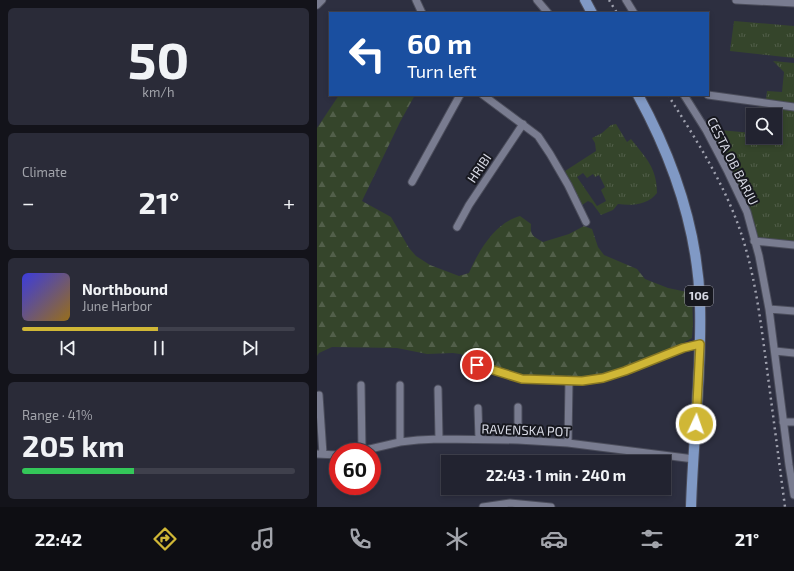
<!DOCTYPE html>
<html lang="en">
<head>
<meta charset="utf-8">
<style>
	:root { --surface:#222330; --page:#2a2b38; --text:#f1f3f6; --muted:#a2a4ab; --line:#3f404c; --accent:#d0b736 }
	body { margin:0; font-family:"Exo 2",sans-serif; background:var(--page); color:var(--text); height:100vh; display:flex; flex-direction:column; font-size:15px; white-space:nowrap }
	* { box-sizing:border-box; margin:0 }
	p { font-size:13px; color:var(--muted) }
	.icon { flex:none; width:22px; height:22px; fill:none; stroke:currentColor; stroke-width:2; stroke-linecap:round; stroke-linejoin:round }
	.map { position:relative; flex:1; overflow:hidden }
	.sheet { display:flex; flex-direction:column; gap:8px; padding:8px; background:#13131a; width:317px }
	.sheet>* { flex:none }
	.top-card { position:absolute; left:12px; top:12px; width:380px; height:84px; border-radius:0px; box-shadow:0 2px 6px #0003,0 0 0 1px var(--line); background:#1a4fa0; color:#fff; overflow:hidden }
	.buttons { position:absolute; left:429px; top:108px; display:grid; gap:8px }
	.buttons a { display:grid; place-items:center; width:36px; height:36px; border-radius:0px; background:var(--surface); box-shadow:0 2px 6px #0003,0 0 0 1px var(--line); font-size:20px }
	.speed { position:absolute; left:12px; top:443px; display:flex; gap:8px; font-size:20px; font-weight:700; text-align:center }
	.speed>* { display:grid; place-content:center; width:52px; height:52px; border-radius:50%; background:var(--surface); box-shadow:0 2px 6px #0003,0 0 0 1px var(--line); line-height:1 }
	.speed .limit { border:6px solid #d22; background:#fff; color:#111 }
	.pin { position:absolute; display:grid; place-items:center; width:34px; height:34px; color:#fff; margin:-17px; border:2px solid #fff; border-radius:50%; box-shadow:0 1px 4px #0007 }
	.me { position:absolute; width:44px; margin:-22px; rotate:3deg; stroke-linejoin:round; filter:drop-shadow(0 0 3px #0008) }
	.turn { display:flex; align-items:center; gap:14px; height:84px; padding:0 12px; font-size:18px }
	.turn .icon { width:52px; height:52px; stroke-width:2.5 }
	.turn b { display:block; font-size:28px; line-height:34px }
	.big { font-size:30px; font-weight:700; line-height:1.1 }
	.sheet .card { flex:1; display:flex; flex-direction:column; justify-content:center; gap:6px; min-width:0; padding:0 14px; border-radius:6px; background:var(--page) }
	.sheet .dial { align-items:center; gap:0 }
	.dial b { font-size:52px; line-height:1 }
	.song { display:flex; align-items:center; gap:12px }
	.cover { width:48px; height:48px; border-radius:6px; background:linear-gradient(135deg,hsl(240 70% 55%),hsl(40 70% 35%)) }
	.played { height:4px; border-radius:2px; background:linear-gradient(90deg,var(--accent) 50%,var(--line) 50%) }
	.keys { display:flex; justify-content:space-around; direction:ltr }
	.heat { display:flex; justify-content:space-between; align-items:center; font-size:22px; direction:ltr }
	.charge { height:6px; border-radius:3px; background:linear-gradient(90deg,#34c759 41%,var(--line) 0) }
	.trip { position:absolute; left:124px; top:455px; width:230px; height:40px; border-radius:0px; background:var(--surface); box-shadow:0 2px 6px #0003,0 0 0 1px var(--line); font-weight:700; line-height:40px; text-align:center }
	.menu { display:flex; height:64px; justify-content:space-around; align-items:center; background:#0e0e13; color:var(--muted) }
	.menu .icon { width:28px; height:28px }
	.menu .active { color:var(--accent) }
	.menu b { font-size:18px; color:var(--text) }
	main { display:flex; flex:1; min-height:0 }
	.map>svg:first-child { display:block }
	.grass { fill:url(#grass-tufts); fill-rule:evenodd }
	.forest { fill:url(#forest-firs) }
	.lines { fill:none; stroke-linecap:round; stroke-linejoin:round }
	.street-casing { stroke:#4b4d5b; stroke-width:9 }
	.primary-casing { stroke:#4b4d5b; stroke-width:12 }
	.street { stroke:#797c90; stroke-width:7 }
	.primary { stroke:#8099c5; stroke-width:10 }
	.rail { stroke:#9fa1ae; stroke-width:2.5; stroke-dasharray:2 4; stroke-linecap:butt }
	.route-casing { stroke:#877723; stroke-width:10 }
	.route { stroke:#d0b736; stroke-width:7 }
	.labels { text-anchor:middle; stroke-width:4; stroke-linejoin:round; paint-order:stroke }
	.shield { fill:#17181f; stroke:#9d9fa9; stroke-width:1 }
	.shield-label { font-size:12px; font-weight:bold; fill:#d7d9e4 }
	.street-label { font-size:13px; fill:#d7d9e4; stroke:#17181f }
</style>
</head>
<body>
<main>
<section class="sheet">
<div class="card dial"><b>50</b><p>km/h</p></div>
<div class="card"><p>Climate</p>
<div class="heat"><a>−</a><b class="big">21°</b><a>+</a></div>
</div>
<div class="card">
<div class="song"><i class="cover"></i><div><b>Northbound</b><p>June Harbor</p></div></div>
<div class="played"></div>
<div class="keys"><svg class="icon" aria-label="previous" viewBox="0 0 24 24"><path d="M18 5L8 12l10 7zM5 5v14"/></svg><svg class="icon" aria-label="pause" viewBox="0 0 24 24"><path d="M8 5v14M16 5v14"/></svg><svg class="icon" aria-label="next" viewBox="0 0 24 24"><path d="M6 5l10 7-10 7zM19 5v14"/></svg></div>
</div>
<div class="card"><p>Range · 41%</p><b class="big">205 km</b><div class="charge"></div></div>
</section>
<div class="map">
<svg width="477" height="507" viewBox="0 0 477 507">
	<defs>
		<pattern id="grass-tufts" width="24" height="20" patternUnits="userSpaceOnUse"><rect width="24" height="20" fill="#35452b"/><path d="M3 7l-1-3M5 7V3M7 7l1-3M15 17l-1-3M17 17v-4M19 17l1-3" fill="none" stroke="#525f4a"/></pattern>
		<pattern id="forest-firs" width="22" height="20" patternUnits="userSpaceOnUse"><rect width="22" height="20" fill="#35452b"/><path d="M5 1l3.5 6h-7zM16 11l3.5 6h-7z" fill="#525f4a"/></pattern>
	</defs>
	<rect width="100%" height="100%" fill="#2d2f40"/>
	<!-- grass -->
	<path class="grass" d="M417,21L477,26V58L413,51Z
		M456,61L477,63V104L449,100L450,91L465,92L467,72Z
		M442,106L477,110V243L445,239L441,237L432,210L391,129L436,133V137H458V115H445Z
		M299,124L310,142L314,139C329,158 340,168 340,193C331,205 314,206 301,204L296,210L284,215L275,203L271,201L265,205L248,171L279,151L278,143L275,138L285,133L294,125ZM266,173L270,178L276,174L278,177L282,175L288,187L284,190L289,201L280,206L260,177Z"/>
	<!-- forest -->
	<path class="forest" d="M22,95H98L83,122L45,201L74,217L92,248L99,256L113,265L142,276L152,273C162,250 178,223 203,216L214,224C213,236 216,236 226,242L252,234L267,226L275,229L281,247L287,255L320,269L328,279L351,288L375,293L376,324L375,338L350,352L304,370L265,379L203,376L177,369L143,354L136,353L110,354L80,348L15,347L2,353L0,356V128Z"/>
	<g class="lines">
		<defs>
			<path id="street" d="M99,0L105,13
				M220,0L231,13
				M309,0L317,13
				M419,0L477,3
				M0,5L5,0
				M166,95L221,136L233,154L251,185L269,222
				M367,95L389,130L411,172L430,212L442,256L452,309L472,465L477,495
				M391,95L477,107
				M95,182L143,95
				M140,227L152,205L206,124
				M437,241L477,245
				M452,309L477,311
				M458,351L477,353
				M160,365L205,379L265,381L286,378L308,371L366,348L383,344
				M44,385L45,451
				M121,389L122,439
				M2,395L6,454
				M161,408L162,439
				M466,422H477
				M201,440V407
				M83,442V385
				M251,443L252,380
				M40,452L83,442L101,440L122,439L201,440L251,443L377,459
				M0,454L21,455
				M166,507L193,503L234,507"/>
			<path id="primary" d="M268,0L275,13
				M321,95C356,159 381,231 383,305C385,372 376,439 374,507"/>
		</defs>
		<!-- street casing -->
		<use href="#street" class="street-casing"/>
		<!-- primary casing -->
		<use href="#primary" class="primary-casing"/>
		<!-- street -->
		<use href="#street" class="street"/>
		<!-- primary -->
		<use href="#primary" class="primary"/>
		<!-- rail -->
		<path class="rail" d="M292,0L300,13
			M351,95C375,133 400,172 417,214C437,263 443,317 450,369C456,415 462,461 468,507"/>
	</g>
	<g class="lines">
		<defs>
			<path id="route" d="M160,365L205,379L265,381L286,378L308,371L366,348L383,344L379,424"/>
		</defs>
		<!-- route casing -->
		<use href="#route" class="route-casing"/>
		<!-- route -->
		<use href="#route" class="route"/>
	</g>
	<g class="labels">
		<!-- shield labels -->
		<rect class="shield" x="368" y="286" width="28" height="20" rx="3"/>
		<g class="shield-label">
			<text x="382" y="300">106</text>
		</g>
		<!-- street labels -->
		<g class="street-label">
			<text transform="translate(416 161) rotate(63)" y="5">CESTA OB BARJU</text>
			<text transform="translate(162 168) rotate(-56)" y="5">HRIBI</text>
			<text transform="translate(209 430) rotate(2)" y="5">RAVENSKA POT</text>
		</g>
	</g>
</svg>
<div class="buttons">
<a><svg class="icon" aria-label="search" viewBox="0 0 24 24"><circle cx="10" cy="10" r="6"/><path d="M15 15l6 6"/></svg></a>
</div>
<div class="speed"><div class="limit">60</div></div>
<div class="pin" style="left:160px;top:365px;background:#d93025"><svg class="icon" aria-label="arrive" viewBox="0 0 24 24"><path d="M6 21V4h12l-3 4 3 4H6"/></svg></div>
<svg class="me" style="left:379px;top:424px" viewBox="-20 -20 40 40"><circle r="17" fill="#d0b736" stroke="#fff" stroke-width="3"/><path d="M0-11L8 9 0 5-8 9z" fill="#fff"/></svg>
<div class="trip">22:43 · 1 min · 240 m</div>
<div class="top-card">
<div class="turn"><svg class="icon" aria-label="left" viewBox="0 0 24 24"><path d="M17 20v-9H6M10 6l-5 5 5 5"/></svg><div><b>60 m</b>Turn left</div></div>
</div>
</div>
</main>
<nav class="menu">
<b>22:42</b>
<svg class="icon active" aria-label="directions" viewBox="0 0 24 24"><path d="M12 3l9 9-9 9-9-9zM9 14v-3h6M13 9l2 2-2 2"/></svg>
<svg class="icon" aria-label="music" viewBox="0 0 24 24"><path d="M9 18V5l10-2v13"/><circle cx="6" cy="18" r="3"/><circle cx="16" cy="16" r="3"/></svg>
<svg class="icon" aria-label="phone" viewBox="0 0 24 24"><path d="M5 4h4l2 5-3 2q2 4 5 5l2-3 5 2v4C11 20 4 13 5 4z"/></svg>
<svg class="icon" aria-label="climate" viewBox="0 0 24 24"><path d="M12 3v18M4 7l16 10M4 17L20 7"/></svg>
<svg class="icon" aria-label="car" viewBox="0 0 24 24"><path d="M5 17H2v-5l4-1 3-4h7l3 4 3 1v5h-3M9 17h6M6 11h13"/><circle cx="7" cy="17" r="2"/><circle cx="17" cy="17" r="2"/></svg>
<svg class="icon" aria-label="filters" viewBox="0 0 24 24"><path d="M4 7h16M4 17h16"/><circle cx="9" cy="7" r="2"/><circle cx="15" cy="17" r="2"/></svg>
<b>21°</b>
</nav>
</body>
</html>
